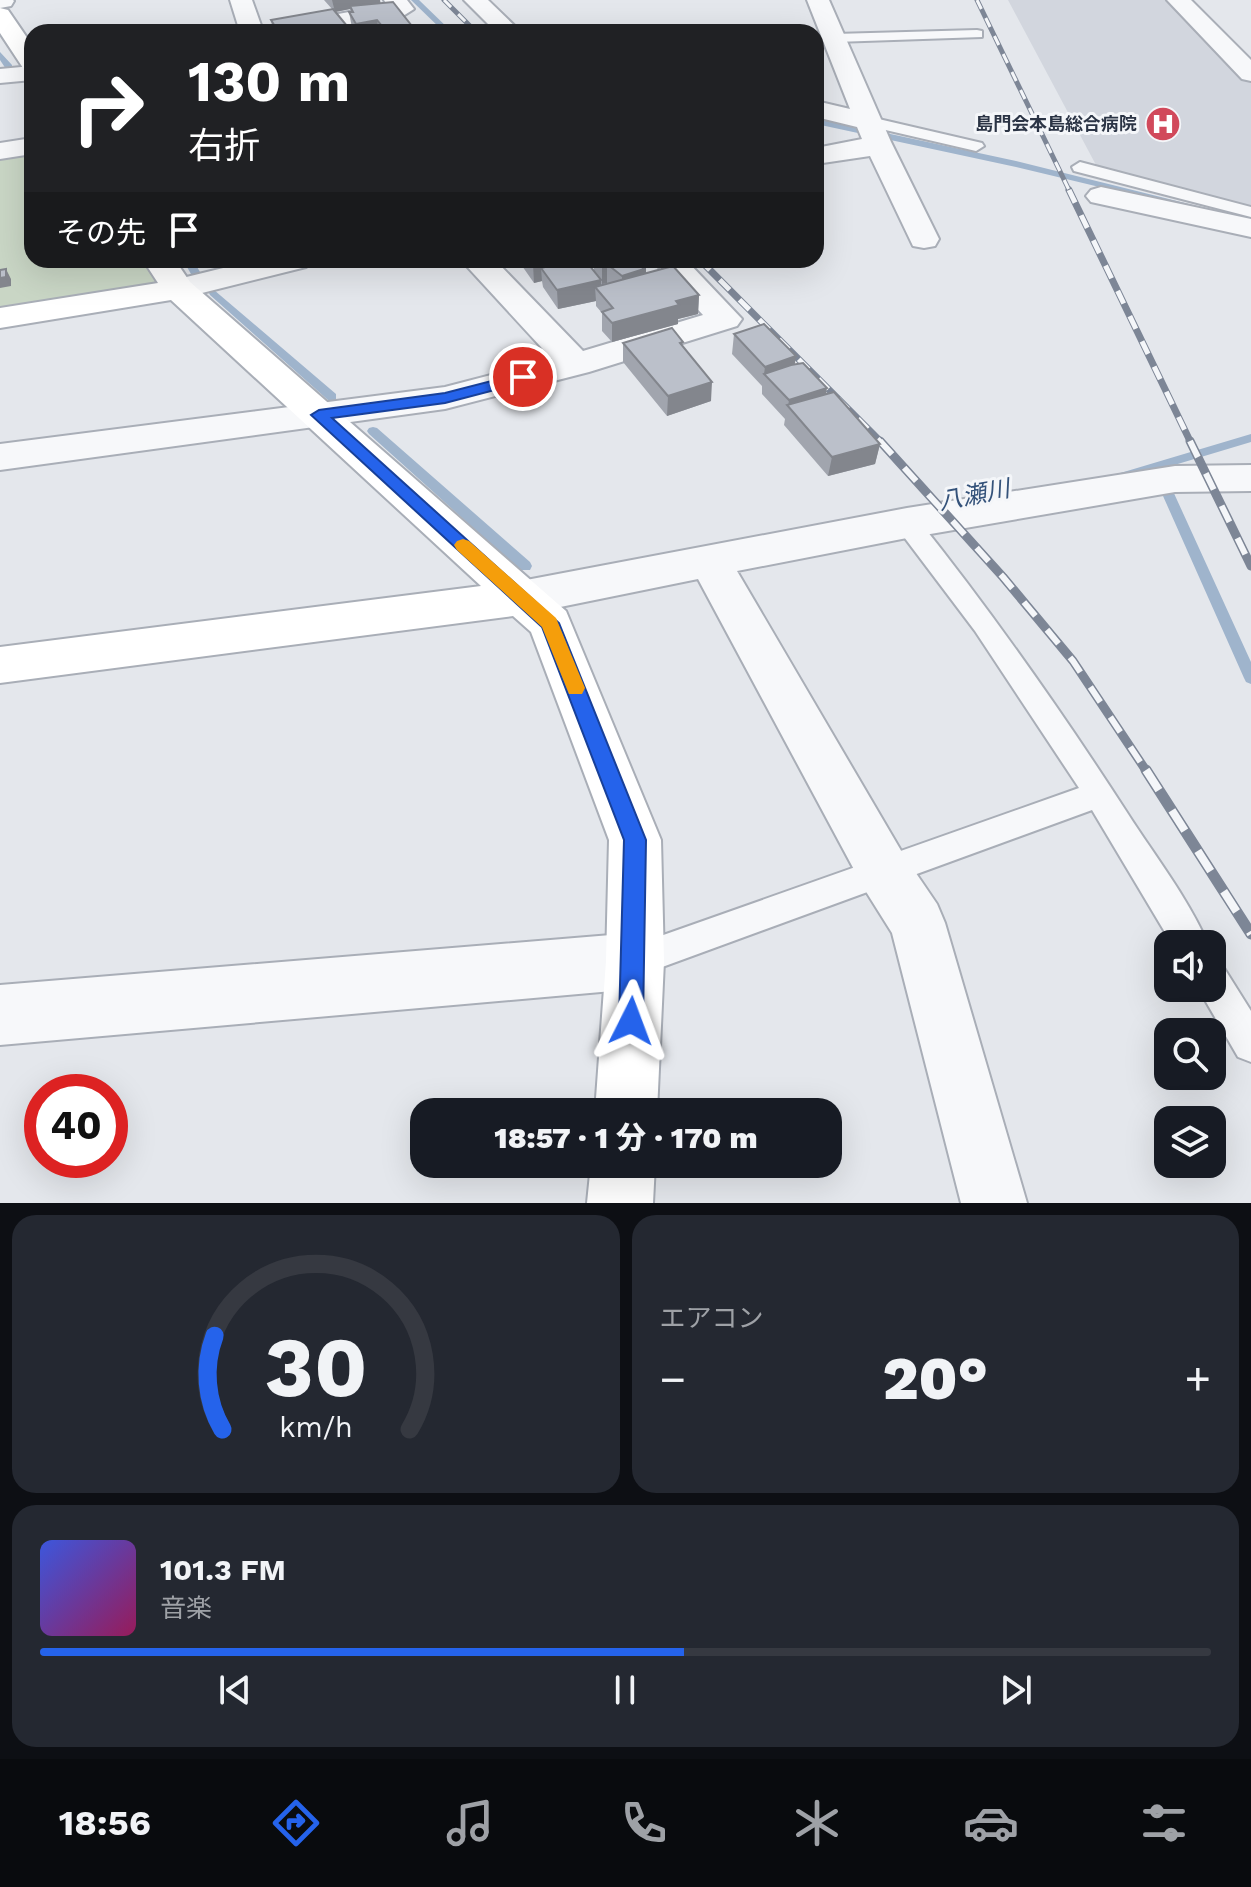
<!DOCTYPE html>
<html lang="ja">
<head>
<meta charset="utf-8">
<style>
	:root { --surface:#171b24; --page:#242831; --text:#f1f3f6; --muted:#9ea1a6; --line:#363941; --accent:#2563eb }
	body { margin:0; font-family:"Work Sans","Noto Sans JP",sans-serif; background:var(--page); color:var(--text); height:100vh; display:flex; flex-direction:column; font-size:30px; white-space:nowrap }
	* { box-sizing:border-box; margin:0 }
	p { font-size:26px; color:var(--muted) }
	.icon { flex:none; width:44px; height:44px; fill:none; stroke:currentColor; stroke-width:2; stroke-linecap:round; stroke-linejoin:round }
	.map { position:relative; height:1203px; overflow:hidden }
	.sheet { display:flex; flex-direction:column; gap:12px; padding:12px; background:#0d0f14; flex:1 }
	.sheet>* { flex:none }
	.banner { position:absolute; left:24px; top:24px; width:800px; height:244px; border-radius:24px; box-shadow:0 8px 32px #0002; background:#202124; color:#fff; overflow:hidden }
	.fabs { position:absolute; left:1154px; top:930px; display:grid; gap:16px }
	.fabs a { display:grid; place-items:center; width:72px; height:72px; border-radius:16px; background:var(--surface); box-shadow:0 8px 32px #0002; font-size:40px }
	.speed { position:absolute; left:24px; top:1074px; display:flex; gap:16px; font-size:40px; font-weight:700; text-align:center }
	.speed>* { display:grid; place-content:center; width:104px; height:104px; border-radius:50%; background:var(--surface); box-shadow:0 8px 32px #0002; line-height:1 }
	.speed .limit { border:12px solid #d22; background:#fff; color:#111 }
	.pin { position:absolute; display:grid; place-items:center; width:68px; height:68px; color:#fff; margin:-34px; border:4px solid #fff; border-radius:50%; box-shadow:0 2px 8px #0007 }
	.me { position:absolute; width:88px; margin:-44px; rotate:3deg; stroke-linejoin:round; filter:drop-shadow(0 0 6px #0008) }
	.turn { display:flex; align-items:center; gap:28px; height:168px; padding:0 32px; font-size:36px }
	.turn .icon { width:104px; height:104px; stroke-width:2.5 }
	.turn b { display:block; font-size:56px; line-height:68px }
	.then { display:flex; align-items:center; height:76px; padding:0 32px; background:#0003; gap:16px; font-size:30px }
	.big { font-size:60px; font-weight:800; line-height:1.1 }
	.sheet .card { flex:1; display:flex; flex-direction:column; justify-content:center; gap:12px; min-width:0; padding:0 28px; border-radius:24px; background:var(--page) }
	.sheet .dial { align-items:center; gap:0 }
	.dial svg { height:208px; overflow:visible; fill:none; stroke:var(--line); stroke-width:7; stroke-linecap:round; text-anchor:middle }
	.dial text { fill:var(--text); stroke:none }
	.song { display:flex; align-items:center; gap:24px }
	.cover { width:96px; height:96px; border-radius:12px; background:linear-gradient(135deg,hsl(230 70% 55%),hsl(330 70% 35%)) }
	.played { height:8px; border-radius:4px; background:linear-gradient(90deg,var(--accent) 55%,var(--line) 55%) }
	.keys { display:flex; justify-content:space-around; direction:ltr }
	.heat { display:flex; justify-content:space-between; align-items:center; font-size:44px; direction:ltr }
	.sheet .tiles { flex:1; display:grid; gap:12px; grid-template-columns:1fr 1fr }
	.card:last-child { grid-column:span 2 }
	.trip { position:absolute; left:410px; top:1098px; width:432px; height:80px; border-radius:24px; background:var(--surface); box-shadow:0 8px 32px #0002; font-weight:800; line-height:80px; text-align:center }
	.menu { display:flex; height:128px; justify-content:space-around; align-items:center; background:#090b0e; color:var(--muted) }
	.menu .icon { width:56px; height:56px }
	.menu .selected { color:var(--accent) }
	.menu b { font-size:36px; color:var(--text) }
	.map>svg:first-child { display:block }
	.built { fill:#d2d6de }
	.green { fill:#c9d6c5 }
	.lines { fill:none; stroke-linecap:round; stroke-linejoin:round }
	.stream { fill:#9fb4cc; fill-rule:evenodd }
	.lane-casing { stroke:#a9aeb7; stroke-width:4 }
	.street-casing { stroke:#a9aeb7; stroke-width:4 }
	.secondary-casing { stroke:#a9aeb7; stroke-width:4 }
	.lane { fill:#f7f8fa; fill-rule:evenodd }
	.street { fill:#f7f8fa; fill-rule:evenodd }
	.secondary { fill:#fff; fill-rule:evenodd }
	.rail-far3-casing { stroke:#7d8696; stroke-width:5 }
	.rail-far2-casing { stroke:#7d8696; stroke-width:7 }
	.rail-far1-casing { stroke:#7d8696; stroke-width:9 }
	.rail-casing { stroke:#7d8696; stroke-width:11 }
	.rail-far3 { stroke:#f4f6f9; stroke-width:3; stroke-dasharray:10; stroke-linecap:butt }
	.rail-far2 { stroke:#f4f6f9; stroke-width:5; stroke-dasharray:14; stroke-linecap:butt }
	.rail-far1 { stroke:#f4f6f9; stroke-width:6; stroke-dasharray:18; stroke-linecap:butt }
	.rail { stroke:#f4f6f9; stroke-width:8; stroke-dasharray:24; stroke-linecap:butt }
	.wall { fill:#a1a5ae; fill-rule:evenodd }
	.shaded-wall { fill:#83868d }
	.building { fill:#bbc0ca; stroke:#83868d; stroke-width:2 }
	.route { fill:#2563eb; stroke:#184099; stroke-width:2 }
	.slow { fill:#f59e0b }
	.labels { text-anchor:middle; stroke-width:6; stroke-linejoin:round; paint-order:stroke }
	.far-poi-label { font-size:18px; font-weight:bold; fill:#2b3445; stroke:#f4f6f9; text-anchor:end }
	.water-label { font-size:24px; font-style:italic; fill:#34527a; stroke:#f4f6f9 }
</style>
</head>
<body>
<div class="map">
<svg width="1251" height="1203" viewBox="0 0 1251 1203">
	<rect width="100%" height="100%" fill="#e4e7ec"/>
	<!-- built -->
	<path class="built" d="M1008,0H1171L1251,83V210L1115,173L1096,165Z"/>
	<!-- green -->
	<path class="green" d="M32,146V260H159L178,289L0,318V151Z"/>
	<g class="lines">
		<!-- stream -->
		<path class="stream" d="M411,0H419L452,32H444Z
			M0,52L12,65V69H6L0,60Z
			M816,118L1016,161L1209,209L1204,212L1016,167L816,124Z
			M183,260H193L200,272L199,274H191Z
			M214,290L336,394V400H328L210,295L209,293Z
			M373,427L377,428L530,562L532,566L530,570H520L369,434L367,431L369,428Z
			M1251,434V442L1121,481L1115,477L1117,474Z
			M1161,474L1167,478L1251,662V684L1246,682L1244,678L1155,478Z"/>
		<defs>
			<path id="lane" d="M977,30L982,31V37L835,42L828,38L835,34Z
				M870,117L982,143L984,146L976,151L864,125V119Z
				M1080,162L1251,207V217L1074,171L1072,167Z
				M907,514L916,517C992,612 1062,712 1128,814C1155,856 1188,898 1208,944H1172L1092,810L635,977L623,973L618,961L623,949L635,945L1079,788L975,631L898,529L895,523L898,517Z
				M1212,963L1224,968L1251,1011V1062L1238,1057L1198,988H1212Z"/>
			<path id="street" d="M0,0H13L14,1L11,6L0,8Z
				M230,0H252L262,28L387,5L384,0H407L414,9L403,16L311,32H240Z
				M464,0H488L521,32H496Z
				M807,0H829L891,142L939,239L935,246L924,248L913,246L870,156L816,164V148L862,139L857,127L816,117V101L850,109Z
				M1167,0H1191L1251,60V81L1242,79Z
				M32,66V80L0,83V69Z
				M32,138V154L0,159V143Z
				M1101,187L1251,219V237L1091,202L1086,196L1091,190Z
				M256,260H311L306,267L178,299L166,296L162,289L166,282Z
				M461,260H495L583,351L703,315L652,260H686L742,319L737,326L589,372L445,409L0,470V444L445,387L552,359Z
				M1251,465V491L1175,492L907,538L737,571L903,854L937,904L945,923L1027,1203H961L892,933L865,890L698,579L521,615L505,610L499,598L505,586L521,581L907,508L1175,466Z
				M635,933L655,941L664,961L655,981L635,989L0,1045V985Z"/>
			<path id="secondary" d="M0,8L8,10L32,45V70L23,68L0,33Z
				M143,260H175L190,282L566,611L661,840L664,961L657,1112H595L606,961L609,840L531,632L513,616L0,683V647L481,586L171,300L0,328V308L158,283Z
				M591,1164H655L653,1203H587Z"/>
		</defs>
		<!-- lane casing -->
		<use href="#lane" class="lane-casing"/>
		<!-- street casing -->
		<use href="#street" class="street-casing"/>
		<!-- secondary casing -->
		<use href="#secondary" class="secondary-casing"/>
		<!-- lane -->
		<use href="#lane" class="lane"/>
		<!-- street -->
		<use href="#street" class="street"/>
		<!-- secondary -->
		<use href="#secondary" class="secondary"/>
		<defs>
			<path id="rail-far3" d="M444,0L476,32
				M977,0L1070,192"/>
			<path id="rail-far2" d="M1069,190L1191,443
				M700,260L882,443"/>
			<path id="rail-far1" d="M880,441L1003,577L1073,661L1147,772
				M1190,441L1251,566"/>
			<path id="rail" d="M1146,770L1251,934"/>
		</defs>
		<!-- rail-far3 casing -->
		<use href="#rail-far3" class="rail-far3-casing"/>
		<!-- rail-far2 casing -->
		<use href="#rail-far2" class="rail-far2-casing"/>
		<!-- rail-far1 casing -->
		<use href="#rail-far1" class="rail-far1-casing"/>
		<!-- rail casing -->
		<use href="#rail" class="rail-casing"/>
		<!-- rail-far3 -->
		<use href="#rail-far3" class="rail-far3"/>
		<!-- rail-far2 -->
		<use href="#rail-far2" class="rail-far2"/>
		<!-- rail-far1 -->
		<use href="#rail-far1" class="rail-far1"/>
		<!-- rail -->
		<use href="#rail" class="rail"/>
	</g>
	<!-- wall -->
	<path class="wall" d="M324,0H380V3L415,32H354L352,28L349,12H351L350,9L335,12L352,32H273L271,20L332,9Z
		M520,260H646V273L699,295L698,314L678,319V324L612,342L602,331V313L596,306V301L558,309L543,287L542,281L534,283L520,263ZM586,260L592,264L594,263V272Z
		M734,334L794,364L880,444L875,464L828,476L784,425L785,419L762,394V386L732,354Z
		M683,342V347L711,401L667,416L623,362V343Z"/>
	<!-- shaded-wall -->
	<path class="shaded-wall" d="M332,0H380L381,5L350,6V9L335,12Z
		M377,20L379,32H358L356,24Z
		M548,260H576L541,268L542,281L534,283L533,264Z
		M634,260H646V273L622,295V276Z
		M607,264V283L602,284V265Z
		M6,269L11,279V286L0,288V278Z
		M601,280V294L595,287L596,301L558,309L557,290Z
		M699,295L698,314L678,319V324L612,342V323L676,301Z
		M796,356L793,376L764,374L765,367Z
		M712,382L711,401L667,416L668,396Z
		M827,388L824,407H788L789,400Z
		M880,444L875,464L828,476L832,457Z"/>
	<!-- building -->
	<path class="building" d="M393,2L415,30L387,32L377,20L356,24L349,12H353L350,6Z
		M333,9L352,32H274L273,30L276,28L271,20Z
		M530,260H548L533,264Z
		M575,260H585L601,280L557,290L541,268Z
		M598,260H636L644,269L622,276L607,264L602,265Z
		M673,266L699,295L676,301L679,305L612,323L602,312L613,308L595,287Z
		M6,269V277L0,278V270Z
		M764,324L796,356L765,367L734,334Z
		M672,328L683,342L680,343L712,382L668,396L623,343Z
		M803,363L827,388L789,400L764,374L791,365Z
		M834,392L880,444L832,457L787,405Z"/>
	<!-- route -->
	<path class="route" d="M523,373L529,374V381L445,403L332,418L559,623L646,840L643,1021L640,1030L631,1033L623,1030L619,1021L624,840L542,627L311,415L319,410L445,393Z"/>
	<!-- slow -->
	<path class="slow" d="M463,539L469,541L556,618L585,688L582,694H569L542,627L457,550L454,545L457,541Z"/>
	<!-- icons -->
	<defs>
		<symbol id="hospital-disc" viewBox="-11 -11 22 22"><circle r="9.5" fill="#d1495b" stroke="#f4f6f9"/><path d="M-5-5h3v3.5h4V-5h3V5h-3V1.5h-4V5h-3Z" fill="#fff"/></symbol>
	</defs>
	<g fill-rule="evenodd">
		<use href="#hospital-disc" x="1143" y="104" width="40" height="40"/>
	</g>
	<g class="labels">
		<!-- far-poi labels -->
		<g class="far-poi-label">
			<text x="1137" y="130">島門会本島総合病院</text>
		</g>
		<!-- water labels -->
		<g class="water-label">
			<text transform="translate(974 495) rotate(-11)" y="8">八瀬川</text>
		</g>
	</g>
</svg>
<div class="fabs">
<a><svg class="icon" aria-label="sound" viewBox="0 0 24 24"><path d="M4 9h4l5-4v14l-5-4H4zM17 9q2 3 0 6"/></svg></a>
<a><svg class="icon" aria-label="search" viewBox="0 0 24 24"><circle cx="10" cy="10" r="6"/><path d="M15 15l6 6"/></svg></a>
<a><svg class="icon" aria-label="layers" viewBox="0 0 24 24"><path d="M12 4l9 5-9 5-9-5zM3 14l9 5 9-5"/></svg></a>
</div>
<div class="speed"><div class="limit">40</div></div>
<div class="pin" style="left:523px;top:377px;background:#d93025"><svg class="icon" aria-label="arrive" viewBox="0 0 24 24"><path d="M6 21V4h12l-3 4 3 4H6"/></svg></div>
<svg class="me" style="left:631px;top:1021px" viewBox="-20 -20 40 40"><path d="M0-17L14 15 0 8-14 15z" fill="#2563eb" stroke="#fff" stroke-width="4"/></svg>
<div class="trip">18:57 · 1 分 · 170 m</div>
<div class="banner">
<div class="turn"><svg class="icon" aria-label="right" viewBox="0 0 24 24"><path d="M7 20v-9h11M14 6l5 5-5 5"/></svg><div><b>130 m</b>右折</div></div>
<div class="then">その先<svg class="icon" aria-label="arrive" viewBox="0 0 24 24"><path d="M6 21V4h12l-3 4 3 4H6"/></svg></div>
</div>
</div>
<section class="sheet">
<div class="tiles">
<div class="card dial"><svg viewBox="0 0 100 80">
<path d="M14 69A42 42 0 1 1 86 69"/>
<path d="M14 69A42 42 0 0 1 11 33" stroke="#2563eb"/>
<text x="50" y="56" font-size="32" font-weight="700">30</text>
<text x="50" y="72" font-size="11">km/h</text>
</svg></div>
<div class="card"><p>エアコン</p>
<div class="heat"><a>−</a><b class="big">20°</b><a>+</a></div>
</div>
<div class="card">
<div class="song"><i class="cover"></i><div><b>101.3 FM</b><p>音楽</p></div></div>
<div class="played"></div>
<div class="keys"><svg class="icon" aria-label="previous" viewBox="0 0 24 24"><path d="M18 5L8 12l10 7zM5 5v14"/></svg><svg class="icon" aria-label="pause" viewBox="0 0 24 24"><path d="M8 5v14M16 5v14"/></svg><svg class="icon" aria-label="next" viewBox="0 0 24 24"><path d="M6 5l10 7-10 7zM19 5v14"/></svg></div>
</div>
</div>
</section>
<nav class="menu">
<b>18:56</b>
<svg class="icon selected" aria-label="directions" viewBox="0 0 24 24"><path d="M12 3l9 9-9 9-9-9zM9 14v-3h6M13 9l2 2-2 2"/></svg>
<svg class="icon" aria-label="music" viewBox="0 0 24 24"><path d="M9 18V5l10-2v13"/><circle cx="6" cy="18" r="3"/><circle cx="16" cy="16" r="3"/></svg>
<svg class="icon" aria-label="phone" viewBox="0 0 24 24"><path d="M5 4h4l2 5-3 2q2 4 5 5l2-3 5 2v4C11 20 4 13 5 4z"/></svg>
<svg class="icon" aria-label="climate" viewBox="0 0 24 24"><path d="M12 3v18M4 7l16 10M4 17L20 7"/></svg>
<svg class="icon" aria-label="car" viewBox="0 0 24 24"><path d="M5 17H2v-5l4-1 3-4h7l3 4 3 1v5h-3M9 17h6M6 11h13"/><circle cx="7" cy="17" r="2"/><circle cx="17" cy="17" r="2"/></svg>
<svg class="icon" aria-label="filters" viewBox="0 0 24 24"><path d="M4 7h16M4 17h16"/><circle cx="9" cy="7" r="2"/><circle cx="15" cy="17" r="2"/></svg>
</nav>
</body>
</html>
